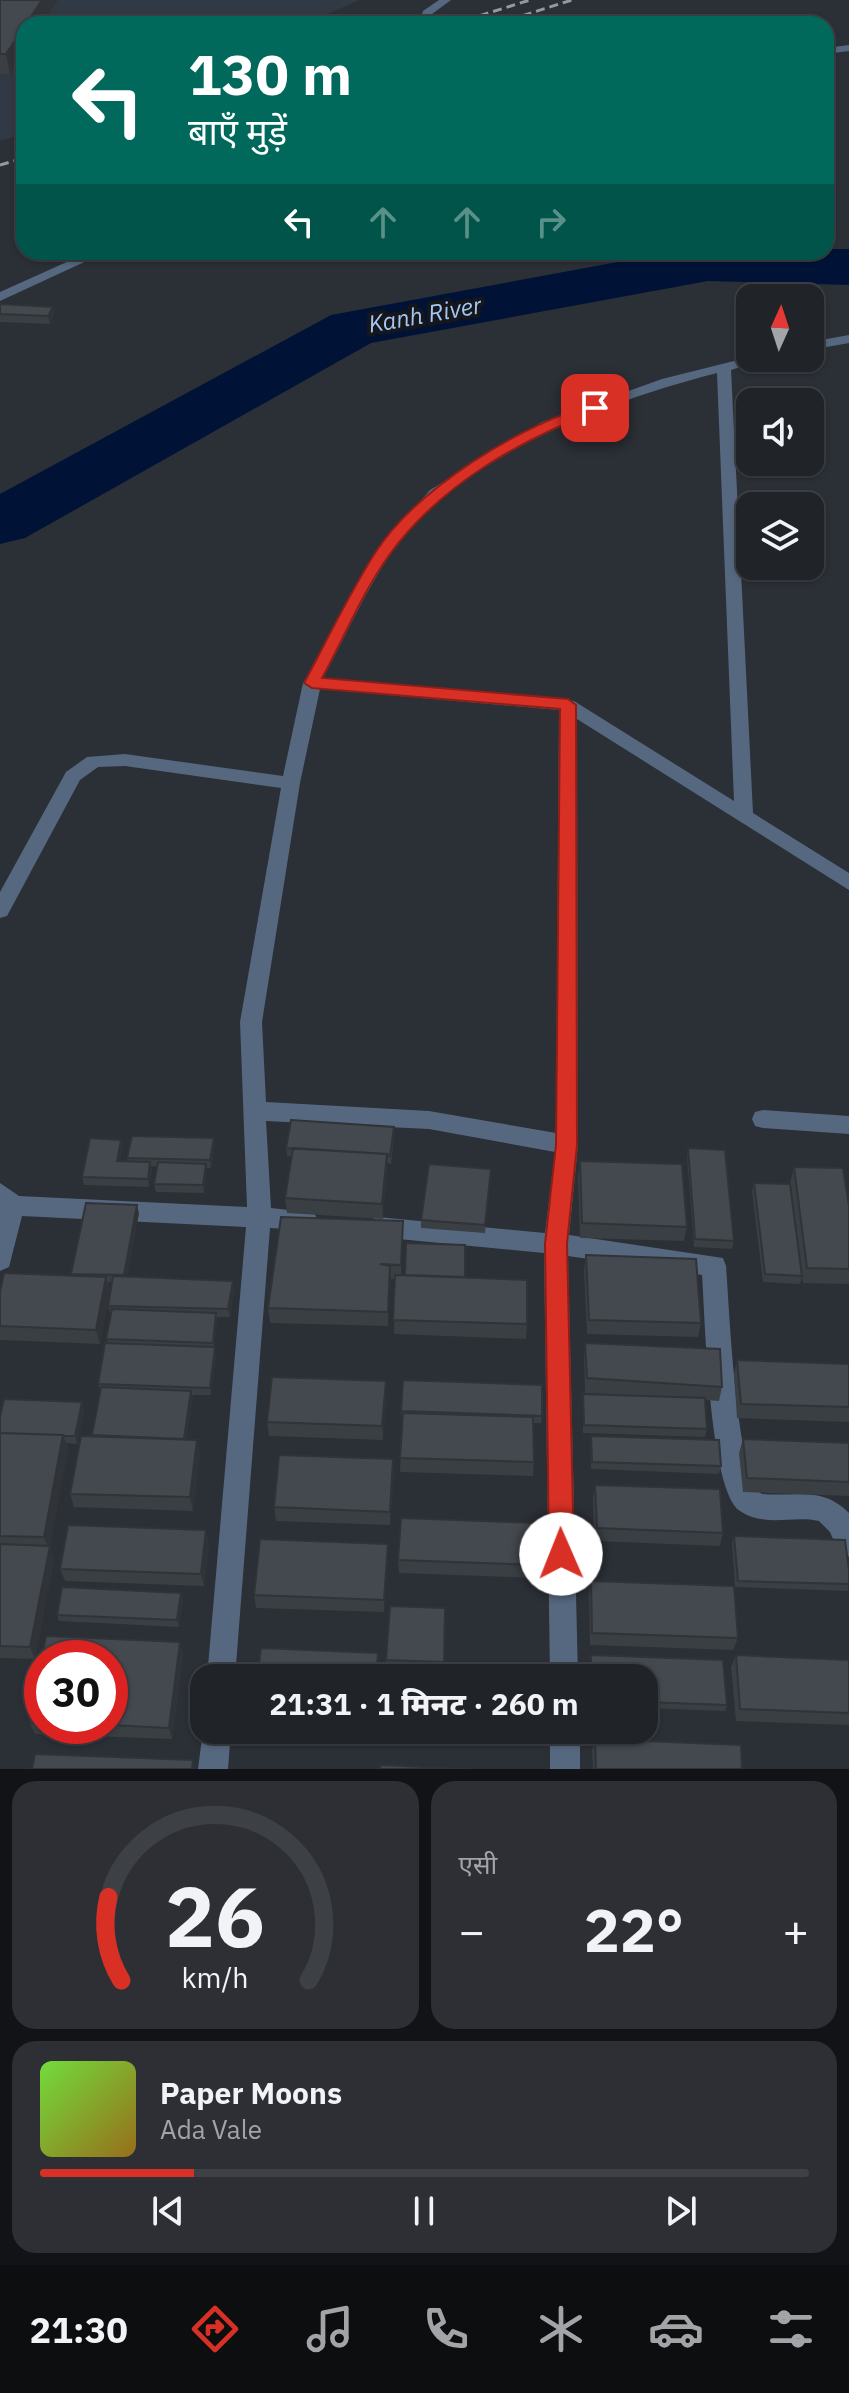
<!DOCTYPE html>
<html lang="hi">
<head>
<meta charset="utf-8">
<style>
	:root { --surface:#202328; --page:#2d2f34; --text:#f1f3f6; --muted:#a2a4a8; --line:#3d4045; --accent:#d93025 }
	body { margin:0; font-family:"IBM Plex Sans","Noto Sans Devanagari",sans-serif; background:var(--page); color:var(--text); height:100vh; display:flex; flex-direction:column; font-size:30px; white-space:nowrap }
	* { box-sizing:border-box; margin:0 }
	p { font-size:26px; color:var(--muted) }
	.icon { flex:none; width:44px; height:44px; fill:none; stroke:currentColor; stroke-width:2; stroke-linecap:round; stroke-linejoin:round }
	.map { position:relative; height:1769px; overflow:hidden }
	.side { display:flex; flex-direction:column; gap:12px; padding:12px; background:#121316; flex:1 }
	.side>* { flex:none }
	.guide { position:absolute; left:16px; top:16px; width:818px; height:244px; border-radius:24px; box-shadow:0 2px 6px #0004,0 0 0 2px var(--line); background:#00695c; color:#fff; overflow:hidden }
	.needle { width:52px; rotate:3deg }
	.controls { position:absolute; left:736px; top:284px; display:grid; gap:16px }
	.controls a { display:grid; place-items:center; width:88px; height:88px; border-radius:16px; background:var(--surface); box-shadow:0 2px 6px #0004,0 0 0 2px var(--line); font-size:40px }
	.speed { position:absolute; left:24px; top:1640px; display:flex; gap:16px; font-size:40px; font-weight:700; text-align:center }
	.speed>* { display:grid; place-content:center; width:104px; height:104px; border-radius:50%; background:var(--surface); box-shadow:0 2px 6px #0004,0 0 0 2px var(--line); line-height:1 }
	.speed .limit { border:12px solid #d22; background:#fff; color:#111 }
	.pin { position:absolute; display:grid; place-items:center; width:68px; height:68px; color:#fff; margin:-34px; border-radius:16px; box-shadow:0 4px 12px #0006 }
	.me { position:absolute; width:88px; margin:-44px; rotate:359deg; stroke-linejoin:round; filter:drop-shadow(0 0 6px #0008) }
	.turn { display:flex; align-items:center; gap:28px; height:168px; padding:0 40px; font-size:36px }
	.turn .icon { width:104px; height:104px; stroke-width:2.5 }
	.turn b { display:block; font-size:56px; line-height:68px }
	.lanes { display:flex; align-items:center; height:76px; padding:0 40px; background:#0003; justify-content:center; gap:40px; direction:ltr }
	.lanes .off { opacity:.35 }
	.big { font-size:60px; font-weight:800; line-height:1.1 }
	.side .widget { flex:1; display:flex; flex-direction:column; justify-content:center; gap:12px; min-width:0; padding:0 28px; border-radius:24px; background:var(--page) }
	.side .dial { align-items:center; gap:0 }
	.dial svg { height:208px; overflow:visible; fill:none; stroke:var(--line); stroke-width:7; stroke-linecap:round; text-anchor:middle }
	.dial text { fill:var(--text); stroke:none }
	.song { display:flex; align-items:center; gap:24px }
	.cover { width:96px; height:96px; border-radius:12px; background:linear-gradient(135deg,hsl(100 70% 55%),hsl(40 70% 35%)) }
	.played { height:8px; border-radius:4px; background:linear-gradient(90deg,var(--accent) 20%,var(--line) 20%) }
	.keys { display:flex; justify-content:space-around; direction:ltr }
	.heat { display:flex; justify-content:space-between; align-items:center; font-size:44px; direction:ltr }
	.side .tiles { flex:1; display:grid; gap:12px; grid-template-columns:1fr 1fr }
	.widget:last-child { grid-column:span 2 }
	.trip { position:absolute; left:190px; top:1664px; width:468px; height:80px; border-radius:24px; background:var(--surface); box-shadow:0 2px 6px #0004,0 0 0 2px var(--line); font-weight:800; line-height:80px; text-align:center }
	.dock { display:flex; height:128px; justify-content:space-around; align-items:center; background:#0d0e10; color:var(--muted) }
	.dock .icon { width:56px; height:56px }
	.dock .current { color:var(--accent) }
	.dock b { font-size:36px; color:var(--text) }
	.map>svg:first-child { display:block }
	.built { fill:#313944 }
	.lines { fill:none; stroke-linecap:round; stroke-linejoin:round }
	.river { fill:#001336; fill-rule:evenodd }
	.lane { fill:#566880; fill-rule:evenodd }
	.street { fill:#566880; fill-rule:evenodd }
	.rail { stroke:#95989e; stroke-width:3; stroke-dasharray:9 5; stroke-linecap:butt }
	.wall { fill:#3a3f44; fill-rule:evenodd }
	.shaded-wall { fill:#303337 }
	.building { fill:#44494f; stroke:#303337; stroke-width:2 }
	.route { fill:#d93025; stroke:#8d1f18; stroke-width:2 }
	.labels { text-anchor:middle; stroke-width:8; stroke-linejoin:round; paint-order:stroke }
	.far-water-label { font-size:24px; font-style:italic; fill:#a4c7f6; stroke:#15171a }
</style>
</head>
<body>
<div class="map">
<svg width="849" height="1769" viewBox="0 0 849 1769">
	<rect width="100%" height="100%" fill="#2b2f36"/>
	<!-- built -->
	<path class="built" d="M0,0H360L305,24H24V134L0,141Z"/>
	<g class="lines">
		<!-- river -->
		<path class="river" d="M826,249H849V285L708,281L371,343L25,538L0,544V494L331,315L672,252H826Z"/>
		<!-- lane -->
		<path class="lane" d="M849,45V51L826,54V48Z"/>
		<!-- street -->
		<path class="street" d="M439,0H451L432,14L429,24H419L423,11Z
			M89,252H106L0,301V292Z
			M849,335V343L810,350V342Z
			M750,357L768,358L731,370L753,813L849,873V890L577,719L578,1145L569,1235L723,1258L726,1266C729,1301 736,1482 762,1494C796,1497 823,1486 849,1513V1557L839,1553L830,1532L819,1521C792,1515 766,1528 740,1511C709,1491 705,1316 702,1275L568,1256L578,1678H550L544,1253L378,1237L370,1234L366,1227L370,1220L378,1217L545,1233L555,1152L429,1129L266,1121L271,1208L314,1213L318,1220L314,1227L306,1230L270,1228L235,1678H207L246,1227L22,1216L9,1267L0,1271V1183L19,1196L247,1207L240,1022L281,788L125,766L98,767L80,780L7,916L0,918V892L66,772L87,757L125,754L283,776L303,683L375,553L430,490L542,422L662,379ZM717,373L734,801L574,701L323,678C345,638 364,593 390,555C458,456 605,402 717,373ZM320,689L559,710L556,1133L429,1111L266,1102L262,1022L300,783Z
			M763,1110L849,1116V1134L763,1128L755,1126L752,1119L755,1112Z
			M204,1723V1730H231L228,1769H198Z
			M550,1730H580V1769H550Z"/>
		<!-- rail -->
		<path class="rail" d="M453,24L530,0
			M496,24L572,0
			M0,165L24,158"/>
	</g>
	<!-- wall -->
	<path class="wall" d="M0,0H58L10,74H0Z
		M0,304L53,307L54,314L50,324L0,322Z
		M394,1135L391,1164L387,1163L383,1219L287,1213L285,1198L292,1156H287L286,1148Z
		M121,1140L123,1148L120,1161L128,1162L127,1158L215,1146L211,1168H206L204,1193L156,1192L154,1184L157,1167L151,1166L152,1170L149,1187L84,1185L82,1177Z
		M688,1148L734,1241L732,1249L694,1247L687,1157Z
		M580,1161L687,1227L684,1241L580,1238L578,1176Z
		M794,1167L849,1206V1284L803,1283L802,1277L800,1284L763,1282L752,1191L754,1183L790,1184Z
		M491,1169L485,1233L421,1228V1220Z
		M139,1213L127,1277L234,1289L230,1317H217V1321L214,1347L216,1354L211,1395H192L193,1398L186,1440H197L200,1454L193,1511L74,1507L70,1494L92,1436L100,1391L98,1384L108,1343L106,1339L112,1313H110L108,1306L112,1283L108,1282L110,1291L100,1344L0,1340V1292L72,1275L71,1274Z
		M403,1221L401,1276L465,1277L527,1324L526,1339L394,1334L395,1279H391L388,1326L270,1323L268,1308Z
		M586,1255L701,1323L698,1337L587,1334L584,1270Z
		M585,1343L722,1387L719,1401L705,1400L707,1429L705,1437L583,1433V1394L627,1395L585,1393L584,1357Z
		M737,1360L849,1364V1422L737,1418L734,1374Z
		M386,1381V1395L383,1440L269,1436L267,1422Z
		M84,1409L77,1444L66,1443L68,1449L50,1546L54,1559L35,1659L0,1658V1417Z
		M401,1411L542,1416L541,1423H533L534,1462L533,1476L400,1472L402,1419Z
		M591,1436L721,1466L719,1474L591,1469L590,1443Z
		M743,1439L849,1443V1496L743,1492L739,1453Z
		M394,1472L390,1525L276,1521L274,1507Z
		M595,1485L723,1533L720,1546L594,1541L593,1498Z
		M734,1536L849,1570L848,1591L735,1587L732,1543Z
		M209,1543L204,1586L65,1581L60,1569Z
		M388,1557L384,1612L256,1608L254,1595Z
		M398,1560L536,1565L535,1578L399,1573Z
		M591,1581L738,1638L733,1650L590,1645L589,1594Z
		M183,1599L179,1627L59,1621L57,1615Z
		M445,1608L444,1668L386,1666V1660Z
		M46,1636L180,1642L183,1654L172,1739L35,1734L29,1722ZM42,1658H110V1726H42Z
		M591,1655L727,1705L725,1711L644,1708V1678H590Z
		M736,1655L849,1660V1725L736,1721L731,1667Z
		M252,1730H371L370,1741H253Z
		M595,1739L742,1769H593L592,1751Z"/>
	<!-- shaded-wall -->
	<path class="shaded-wall" d="M42,0H58L42,24H26Z
		M24,27V52L10,74L6,54Z
		M53,307L54,314L50,324L48,316Z
		M214,1138L215,1146L211,1168L210,1160Z
		M121,1140L123,1148L119,1170L117,1161Z
		M387,1154L388,1169L383,1219L382,1204Z
		M150,1162L152,1170L149,1187L148,1179Z
		M206,1164L207,1172L204,1193L203,1185Z
		M137,1205L139,1213L126,1283L124,1275Z
		M390,1266L391,1281L388,1326V1312Z
		M106,1277L110,1291L100,1344L96,1330Z
		M233,1281L234,1289L230,1317L228,1309Z
		M216,1313L217,1321L214,1350L213,1343Z
		M215,1347L216,1354L211,1395L210,1388Z
		M386,1381V1395L383,1440L382,1426Z
		M191,1391L193,1398L185,1446L184,1439Z
		M82,1402L84,1409L77,1444L75,1436Z
		M63,1435L68,1449L50,1546L54,1559L35,1659L30,1647L49,1550L44,1537Z
		M197,1440L200,1454L193,1511L190,1497Z
		M393,1459L394,1472L390,1525V1512Z
		M206,1530L209,1543L204,1586L201,1574Z
		M388,1544V1557L384,1612V1600Z
		M181,1593L183,1599L179,1627L177,1620Z
		M180,1642L183,1654L172,1739L169,1728Z"/>
	<!-- building -->
	<path class="building" d="M0,0H42L26,24H24V27L6,54H0Z
		M0,304L53,307L48,316L0,314Z
		M291,1120L394,1127L390,1156L387,1155V1154L286,1148Z
		M132,1136L214,1138L210,1160L127,1158Z
		M90,1138L121,1140L117,1161L150,1162L148,1179L82,1177Z
		M293,1148L387,1154L382,1204L285,1198Z
		M688,1148L725,1150L734,1241L695,1239Z
		M580,1161L682,1164L687,1227L582,1223Z
		M158,1162L206,1164L203,1185L154,1184Z
		M429,1164L491,1169L485,1225L421,1220Z
		M794,1167L843,1168L849,1206V1269L807,1268Z
		M754,1183L790,1184L802,1276L765,1274Z
		M86,1203L137,1205L124,1275L71,1274Z
		M281,1217L403,1221L401,1265L380,1264L390,1266L388,1312L268,1308Z
		M406,1243L465,1245V1277L405,1275Z
		M586,1255L696,1259L701,1323L589,1320Z
		M4,1273L106,1277L96,1330L0,1326V1292Z
		M395,1275L527,1280V1324L393,1320Z
		M113,1276L233,1281L228,1309L108,1306Z
		M112,1309L216,1313L213,1343L106,1339Z
		M105,1343L215,1347L210,1388L98,1384Z
		M585,1343L720,1349L722,1387L587,1378Z
		M737,1360L849,1364V1407L741,1404Z
		M272,1377L386,1381L382,1426L267,1422Z
		M403,1380L542,1385V1416L401,1411Z
		M101,1387L191,1391L184,1439L92,1435Z
		M583,1394L705,1398L707,1429L584,1425Z
		M4,1399L82,1402L75,1436H63V1435L0,1433V1417Z
		M403,1413L533,1417L534,1462L400,1458Z
		M0,1433L63,1435L44,1537L0,1536Z
		M81,1436L197,1440L190,1497L70,1494Z
		M591,1436L719,1440L721,1466L592,1462Z
		M743,1439L849,1443V1482L747,1478Z
		M279,1455L393,1459L390,1512L274,1507Z
		M595,1485L720,1489L723,1533L597,1528Z
		M401,1518L537,1523L536,1565L398,1560Z
		M68,1525L206,1530L201,1574L60,1569Z
		M734,1536L845,1540L849,1570V1584L738,1581Z
		M260,1539L388,1544L384,1600L254,1595Z
		M0,1544L50,1546L30,1647L0,1646Z
		M591,1581L734,1586L738,1638L592,1633Z
		M62,1587L181,1593L177,1620L57,1615Z
		M390,1606L445,1608L444,1662L386,1660Z
		M46,1636L180,1642L169,1728L110,1725V1658H42V1723L29,1722Z
		M261,1648L378,1653L376,1678H257Z
		M591,1655L723,1660L727,1705L644,1702V1678H591Z
		M736,1655L849,1660V1713L740,1709Z
		M252,1730H370V1735H252Z
		M595,1739L741,1745L742,1769H596Z
		M35,1754L193,1760L192,1769H32Z
		M380,1765L468,1769H380Z"/>
	<!-- route -->
	<path class="route" d="M595,404L602,408L600,410C521,439 440,485 390,554C363,591 344,638 322,678L568,699L576,705L577,1145L567,1244L574,1554L570,1563L561,1566L553,1563L549,1554L545,1244L556,1145L560,709L312,688L304,683C327,640 349,594 375,553C416,489 522,423 595,404Z"/>
	<g class="labels">
		<!-- far-water labels -->
		<g class="far-water-label">
			<text transform="translate(425 315) rotate(-10)" y="8">Kanh River</text>
		</g>
	</g>
</svg>
<div class="controls">
<a><svg class="needle" viewBox="-14 -14 28 28"><path d="M0-13l5 13h-10z" fill="#e53935"/><path d="M0 13l5-13h-10z" fill="#a2a4a8"/></svg></a>
<a><svg class="icon" aria-label="sound" viewBox="0 0 24 24"><path d="M4 9h4l5-4v14l-5-4H4zM17 9q2 3 0 6"/></svg></a>
<a><svg class="icon" aria-label="layers" viewBox="0 0 24 24"><path d="M12 4l9 5-9 5-9-5zM3 14l9 5 9-5"/></svg></a>
</div>
<div class="speed"><div class="limit">30</div></div>
<div class="pin" style="left:595px;top:408px;background:#d93025"><svg class="icon" aria-label="arrive" viewBox="0 0 24 24"><path d="M6 21V4h12l-3 4 3 4H6"/></svg></div>
<svg class="me" style="left:561px;top:1554px" viewBox="-20 -20 40 40"><circle r="19" fill="#fff"/><path d="M0-13L10 11 0 6-10 11z" fill="#d93025"/></svg>
<div class="trip">21:31 · 1 मिनट · 260 m</div>
<div class="guide">
<div class="turn"><svg class="icon" aria-label="left" viewBox="0 0 24 24"><path d="M17 20v-9H6M10 6l-5 5 5 5"/></svg><div><b>130 m</b>बाएँ मुड़ें</div></div>
<div class="lanes"><svg class="icon" aria-label="left" viewBox="0 0 24 24"><path d="M17 20v-9H6M10 6l-5 5 5 5"/></svg><svg class="icon off" aria-label="ahead" viewBox="0 0 24 24"><path d="M12 20V5M6 11l6-6 6 6"/></svg><svg class="icon off" aria-label="ahead" viewBox="0 0 24 24"><path d="M12 20V5M6 11l6-6 6 6"/></svg><svg class="icon off" aria-label="right" viewBox="0 0 24 24"><path d="M7 20v-9h11M14 6l5 5-5 5"/></svg></div>
</div>
</div>
<section class="side">
<div class="tiles">
<div class="widget dial"><svg viewBox="0 0 100 80">
<path d="M14 69A42 42 0 1 1 86 69"/>
<path d="M14 69A42 42 0 0 1 9 37" stroke="#d93025"/>
<text x="50" y="56" font-size="32" font-weight="700">26</text>
<text x="50" y="72" font-size="11">km/h</text>
</svg></div>
<div class="widget"><p>एसी</p>
<div class="heat"><a>−</a><b class="big">22°</b><a>+</a></div>
</div>
<div class="widget">
<div class="song"><i class="cover"></i><div><b>Paper Moons</b><p>Ada Vale</p></div></div>
<div class="played"></div>
<div class="keys"><svg class="icon" aria-label="previous" viewBox="0 0 24 24"><path d="M18 5L8 12l10 7zM5 5v14"/></svg><svg class="icon" aria-label="pause" viewBox="0 0 24 24"><path d="M8 5v14M16 5v14"/></svg><svg class="icon" aria-label="next" viewBox="0 0 24 24"><path d="M6 5l10 7-10 7zM19 5v14"/></svg></div>
</div>
</div>
</section>
<nav class="dock">
<b>21:30</b>
<svg class="icon current" aria-label="directions" viewBox="0 0 24 24"><path d="M12 3l9 9-9 9-9-9zM9 14v-3h6M13 9l2 2-2 2"/></svg>
<svg class="icon" aria-label="music" viewBox="0 0 24 24"><path d="M9 18V5l10-2v13"/><circle cx="6" cy="18" r="3"/><circle cx="16" cy="16" r="3"/></svg>
<svg class="icon" aria-label="phone" viewBox="0 0 24 24"><path d="M5 4h4l2 5-3 2q2 4 5 5l2-3 5 2v4C11 20 4 13 5 4z"/></svg>
<svg class="icon" aria-label="climate" viewBox="0 0 24 24"><path d="M12 3v18M4 7l16 10M4 17L20 7"/></svg>
<svg class="icon" aria-label="car" viewBox="0 0 24 24"><path d="M5 17H2v-5l4-1 3-4h7l3 4 3 1v5h-3M9 17h6M6 11h13"/><circle cx="7" cy="17" r="2"/><circle cx="17" cy="17" r="2"/></svg>
<svg class="icon" aria-label="filters" viewBox="0 0 24 24"><path d="M4 7h16M4 17h16"/><circle cx="9" cy="7" r="2"/><circle cx="15" cy="17" r="2"/></svg>
</nav>
</body>
</html>
